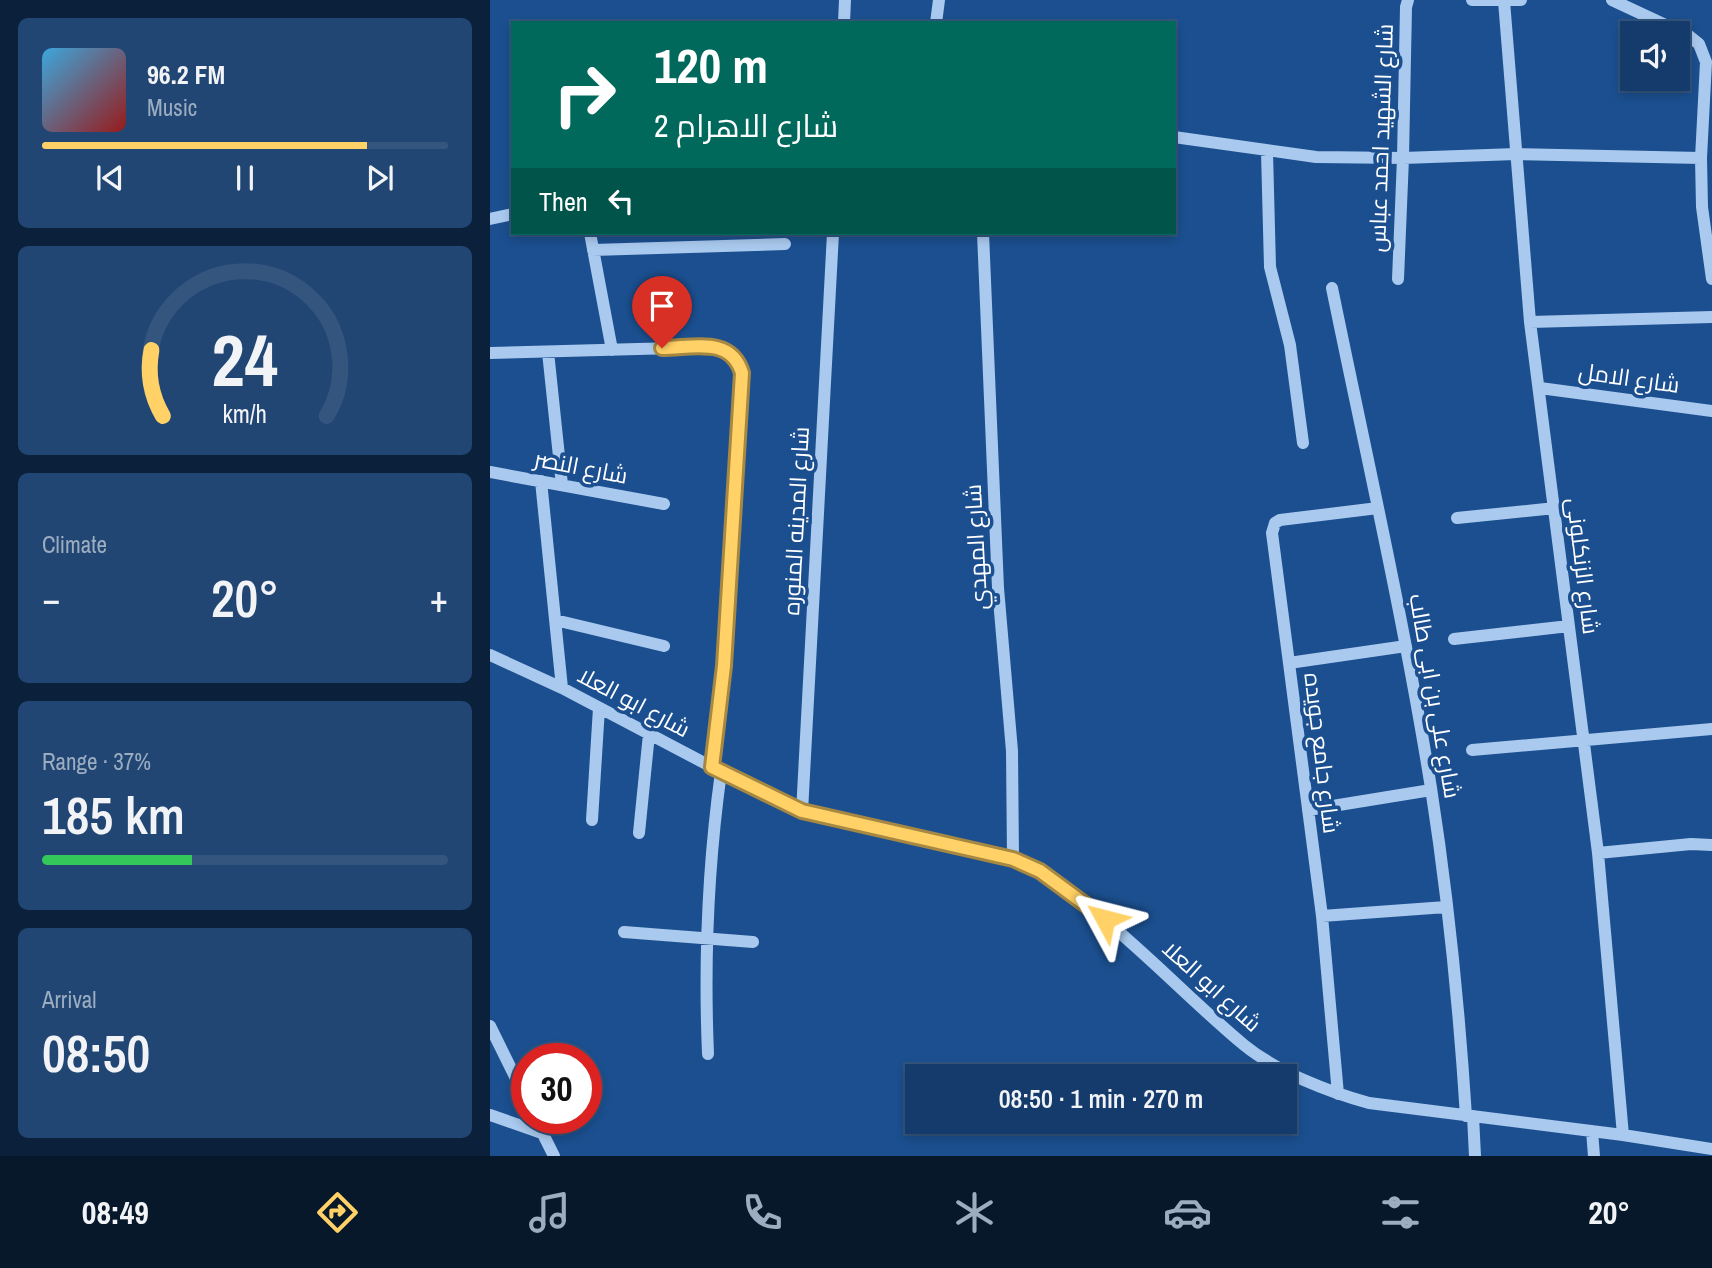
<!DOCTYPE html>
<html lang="en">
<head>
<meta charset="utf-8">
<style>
	:root { --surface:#143b6b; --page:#214673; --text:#f1f3f6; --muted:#9dadc1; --line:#33557e; --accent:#ffd166 }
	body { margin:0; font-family:"Archivo Narrow",Cairo,sans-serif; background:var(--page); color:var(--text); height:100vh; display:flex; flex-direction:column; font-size:26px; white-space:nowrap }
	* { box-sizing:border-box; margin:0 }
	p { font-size:23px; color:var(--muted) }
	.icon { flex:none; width:38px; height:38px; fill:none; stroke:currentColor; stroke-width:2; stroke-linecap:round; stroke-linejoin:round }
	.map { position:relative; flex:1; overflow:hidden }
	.sheet { display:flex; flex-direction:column; gap:18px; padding:18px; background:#0b203b; width:490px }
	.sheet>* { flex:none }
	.hud { position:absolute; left:21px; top:21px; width:665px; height:214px; border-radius:0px; box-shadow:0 4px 10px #0003,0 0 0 2px var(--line); background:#00695c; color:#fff; overflow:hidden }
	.buttons { position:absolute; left:1130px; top:21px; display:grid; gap:14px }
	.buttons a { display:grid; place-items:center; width:70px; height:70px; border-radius:0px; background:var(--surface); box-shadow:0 4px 10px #0003,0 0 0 2px var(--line); font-size:35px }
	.speed { position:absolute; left:21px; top:1043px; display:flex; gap:14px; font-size:35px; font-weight:700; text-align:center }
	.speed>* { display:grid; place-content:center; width:91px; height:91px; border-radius:50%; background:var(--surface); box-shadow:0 4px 10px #0003,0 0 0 2px var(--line); line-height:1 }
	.speed .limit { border:10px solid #d22; background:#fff; color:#111 }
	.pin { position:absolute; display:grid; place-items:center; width:60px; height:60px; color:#fff; margin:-72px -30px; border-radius:50% 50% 50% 0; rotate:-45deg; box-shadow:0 0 7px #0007 }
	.pin .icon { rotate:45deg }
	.me { position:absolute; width:77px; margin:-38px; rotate:308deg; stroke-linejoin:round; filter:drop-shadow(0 0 5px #0008) }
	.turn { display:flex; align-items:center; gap:24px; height:147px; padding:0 28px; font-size:32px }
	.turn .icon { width:91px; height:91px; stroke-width:2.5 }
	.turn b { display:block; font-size:49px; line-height:60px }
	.then { display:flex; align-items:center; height:66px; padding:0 28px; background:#0003; gap:14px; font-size:26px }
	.big { font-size:52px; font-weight:600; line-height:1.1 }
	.sheet .widget { flex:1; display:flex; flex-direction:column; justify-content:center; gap:10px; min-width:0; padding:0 24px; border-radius:10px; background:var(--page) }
	.sheet .dial { align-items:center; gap:0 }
	.dial svg { height:182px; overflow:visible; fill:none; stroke:var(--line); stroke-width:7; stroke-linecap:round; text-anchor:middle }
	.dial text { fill:var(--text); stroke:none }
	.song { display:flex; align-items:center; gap:21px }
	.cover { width:84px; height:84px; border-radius:10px; background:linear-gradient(135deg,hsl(200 70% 55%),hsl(0 70% 35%)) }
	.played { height:7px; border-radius:4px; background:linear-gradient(90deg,var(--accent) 80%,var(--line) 80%) }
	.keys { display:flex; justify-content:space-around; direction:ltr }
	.heat { display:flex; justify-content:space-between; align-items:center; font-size:38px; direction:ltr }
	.charge { height:10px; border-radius:5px; background:linear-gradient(90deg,#34c759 37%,var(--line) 0) }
	.trip { position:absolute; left:415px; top:1064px; width:392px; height:70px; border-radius:0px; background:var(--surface); box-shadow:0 4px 10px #0003,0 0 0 2px var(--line); font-weight:600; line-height:70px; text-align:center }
	.tab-bar { display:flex; height:112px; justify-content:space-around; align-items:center; background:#08182b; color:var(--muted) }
	.tab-bar .icon { width:49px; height:49px }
	.tab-bar .selected { color:var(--accent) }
	.tab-bar b { font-size:32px; color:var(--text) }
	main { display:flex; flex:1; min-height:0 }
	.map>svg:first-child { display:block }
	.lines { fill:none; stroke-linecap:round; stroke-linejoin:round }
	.minor { stroke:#a9c9ee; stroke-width:12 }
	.route-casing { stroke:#a68842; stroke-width:18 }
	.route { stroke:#ffd166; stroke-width:12 }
	.labels { text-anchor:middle; stroke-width:7; stroke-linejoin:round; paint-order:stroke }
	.street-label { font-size:23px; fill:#fff; stroke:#1b4f8f }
</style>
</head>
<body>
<main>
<section class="sheet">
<div class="widget">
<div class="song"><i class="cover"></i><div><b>96.2 FM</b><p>Music</p></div></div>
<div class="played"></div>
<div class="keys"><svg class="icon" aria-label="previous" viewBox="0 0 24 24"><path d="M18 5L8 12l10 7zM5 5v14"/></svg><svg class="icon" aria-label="pause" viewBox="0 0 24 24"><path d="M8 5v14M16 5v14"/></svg><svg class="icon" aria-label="next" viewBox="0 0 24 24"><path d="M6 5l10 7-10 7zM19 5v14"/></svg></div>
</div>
<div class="widget dial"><svg viewBox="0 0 100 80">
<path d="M14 69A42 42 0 1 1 86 69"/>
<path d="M14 69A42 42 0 0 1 9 40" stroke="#ffd166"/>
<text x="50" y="56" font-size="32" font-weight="700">24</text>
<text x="50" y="72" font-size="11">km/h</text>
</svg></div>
<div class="widget"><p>Climate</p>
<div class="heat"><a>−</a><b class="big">20°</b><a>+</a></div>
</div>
<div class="widget"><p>Range · 37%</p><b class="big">185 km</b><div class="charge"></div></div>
<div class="widget"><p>Arrival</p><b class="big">08:50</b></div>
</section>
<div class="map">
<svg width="1222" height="1156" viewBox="0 0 1222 1156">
	<rect width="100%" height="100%" fill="#1b4f8f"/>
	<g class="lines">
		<!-- minor -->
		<path class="minor" d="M982,0H1031
			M1122,0L1199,36L1209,44L1216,62L1211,158L1212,207L1222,279
			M1014,1L1040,322L1108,853L1133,1135
			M354,23L355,0
			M446,23L449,0
			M684,137L826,157L913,158L1026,154L1211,158
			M777,152L780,267L800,345L813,443
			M0,219L23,214
			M100,233L122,350
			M493,233L508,588L522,751L523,859
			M103,250L295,244
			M908,279L913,158L916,7L918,0
			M842,288C876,454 914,620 941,788C958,897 969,1006 976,1116
			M1040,322L1222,317
			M58,352L72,485
			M0,353L222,347C239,348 247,358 252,373L234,666L222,767
			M1050,388L1222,411
			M0,472L174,504
			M51,481L72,688
			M967,518L1065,508
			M65,620L174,646
			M964,639L1079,626
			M0,655L72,688L222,767L312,812L523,859C552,870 575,888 599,907C654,950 701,1001 754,1045C787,1072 839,1092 879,1103L1133,1135L1222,1149
			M799,663L916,646
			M982,750L1222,729
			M818,810L941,790
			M312,812L343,233
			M102,820L109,708
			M149,833L159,734
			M1108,853L1201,844L1222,845
			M832,916L956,907
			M134,932L263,942
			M0,1026L37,1101
			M218,1054C214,959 218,866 231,772
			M848,1094L832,916L782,533L785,523L790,520L888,508
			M0,1115L52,1133
			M983,1116L985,1156
			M45,1118L64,1156
			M1102,1131L1104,1156"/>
	</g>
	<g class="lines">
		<defs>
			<path id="route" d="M172,348C203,348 241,336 252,373L234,666L222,767L312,811L523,859L550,871L615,919"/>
		</defs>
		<!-- route casing -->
		<use href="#route" class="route-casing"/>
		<!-- route -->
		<use href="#route" class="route"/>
	</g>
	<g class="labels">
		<!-- street labels -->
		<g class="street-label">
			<text transform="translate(891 138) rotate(-88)" y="8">شارع الشهيد احمد عباس</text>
			<text transform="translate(1139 378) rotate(8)" y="8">شارع الامل</text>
			<text transform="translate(91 467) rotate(11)" y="8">شارع النصر</text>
			<text transform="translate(306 521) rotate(-87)" y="8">شارع المدينه المنوره</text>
			<text transform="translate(486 547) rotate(-93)" y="8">شارع المهدي</text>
			<text transform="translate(1093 566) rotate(83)" y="8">شارع الزنكلونى</text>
			<text transform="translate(945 696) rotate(80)" y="8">شارع على بن ابى طالب</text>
			<text transform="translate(144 702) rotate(28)" y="8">شارع ابو العلا</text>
			<text transform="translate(832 753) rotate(83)" y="8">شارع جامع جويده</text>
			<text transform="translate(722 986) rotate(42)" y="8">شارع ابو العلا</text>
		</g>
	</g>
</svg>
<div class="buttons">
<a><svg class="icon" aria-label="sound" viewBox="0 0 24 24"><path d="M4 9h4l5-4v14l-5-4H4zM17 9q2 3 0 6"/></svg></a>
</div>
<div class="speed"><div class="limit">30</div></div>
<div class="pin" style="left:172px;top:348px;background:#d93025"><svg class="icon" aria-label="arrive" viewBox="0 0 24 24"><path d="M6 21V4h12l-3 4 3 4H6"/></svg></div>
<svg class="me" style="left:615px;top:919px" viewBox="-20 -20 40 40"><path d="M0-17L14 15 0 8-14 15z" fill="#ffd166" stroke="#fff" stroke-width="4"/></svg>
<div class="trip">08:50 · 1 min · 270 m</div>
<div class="hud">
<div class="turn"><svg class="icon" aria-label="right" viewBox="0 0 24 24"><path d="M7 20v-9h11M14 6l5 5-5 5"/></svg><div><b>120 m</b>شارع الاهرام 2</div></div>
<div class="then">Then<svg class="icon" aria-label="left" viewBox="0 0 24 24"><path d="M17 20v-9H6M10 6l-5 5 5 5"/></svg></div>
</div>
</div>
</main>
<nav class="tab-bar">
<b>08:49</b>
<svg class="icon selected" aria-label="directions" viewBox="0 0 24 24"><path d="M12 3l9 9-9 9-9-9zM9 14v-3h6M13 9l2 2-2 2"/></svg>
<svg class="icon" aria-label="music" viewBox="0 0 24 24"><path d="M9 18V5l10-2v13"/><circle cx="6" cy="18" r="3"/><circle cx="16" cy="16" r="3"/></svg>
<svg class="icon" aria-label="phone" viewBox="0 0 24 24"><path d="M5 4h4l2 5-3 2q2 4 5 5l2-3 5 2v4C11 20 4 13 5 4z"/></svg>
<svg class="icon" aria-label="climate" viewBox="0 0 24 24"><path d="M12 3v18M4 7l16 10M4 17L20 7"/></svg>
<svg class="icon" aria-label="car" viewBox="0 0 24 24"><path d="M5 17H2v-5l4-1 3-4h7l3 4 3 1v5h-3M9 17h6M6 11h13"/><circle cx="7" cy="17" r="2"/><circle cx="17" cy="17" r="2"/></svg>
<svg class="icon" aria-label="filters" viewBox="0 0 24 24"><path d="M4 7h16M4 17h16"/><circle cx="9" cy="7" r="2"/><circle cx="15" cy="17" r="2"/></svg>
<b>20°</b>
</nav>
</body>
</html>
